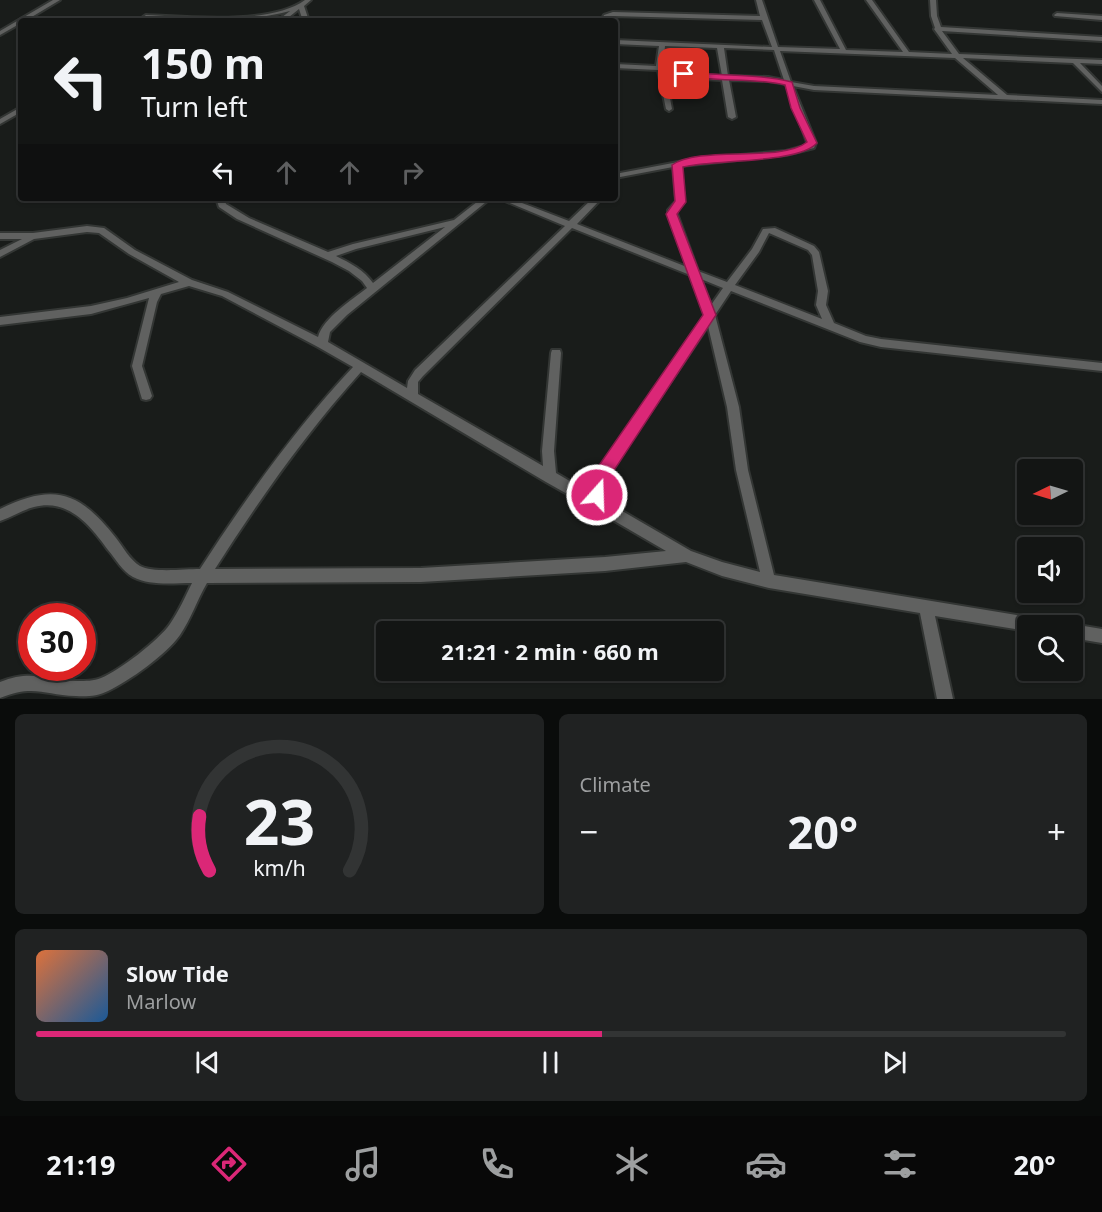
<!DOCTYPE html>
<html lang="en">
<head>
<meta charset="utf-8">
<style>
	:root { --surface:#131514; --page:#202222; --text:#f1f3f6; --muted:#9d9fa0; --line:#323434; --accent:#db2777 }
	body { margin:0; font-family:"Noto Sans",sans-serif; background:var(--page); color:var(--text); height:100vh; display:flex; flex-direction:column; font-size:22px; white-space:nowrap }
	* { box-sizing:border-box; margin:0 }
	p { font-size:20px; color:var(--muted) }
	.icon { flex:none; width:33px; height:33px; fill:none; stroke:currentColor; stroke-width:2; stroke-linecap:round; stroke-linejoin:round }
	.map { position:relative; height:699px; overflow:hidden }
	.panel { display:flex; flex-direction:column; gap:15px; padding:15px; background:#0a0c0b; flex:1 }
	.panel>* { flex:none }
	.hud { position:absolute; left:18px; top:18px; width:600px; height:183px; border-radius:6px; box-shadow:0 2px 4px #0004,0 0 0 2px var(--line); background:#131514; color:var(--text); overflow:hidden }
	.needle { width:39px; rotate:265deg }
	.buttons { position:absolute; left:1017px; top:459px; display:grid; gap:12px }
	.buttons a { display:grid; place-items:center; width:66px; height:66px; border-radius:6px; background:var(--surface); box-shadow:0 2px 4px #0004,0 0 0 2px var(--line); font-size:30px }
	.speed { position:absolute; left:18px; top:603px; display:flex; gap:12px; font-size:30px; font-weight:700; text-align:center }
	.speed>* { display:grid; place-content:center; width:78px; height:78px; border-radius:50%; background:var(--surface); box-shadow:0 2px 4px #0004,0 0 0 2px var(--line); line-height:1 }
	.speed .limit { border:9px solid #d22; background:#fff; color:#111 }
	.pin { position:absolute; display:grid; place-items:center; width:51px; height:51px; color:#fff; margin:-26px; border-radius:12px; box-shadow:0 3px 9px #0006 }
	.me { position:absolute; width:66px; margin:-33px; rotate:20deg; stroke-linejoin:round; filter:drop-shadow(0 0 4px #0008) }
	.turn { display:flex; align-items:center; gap:21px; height:126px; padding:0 24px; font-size:27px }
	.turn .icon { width:78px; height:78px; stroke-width:2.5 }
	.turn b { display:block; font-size:42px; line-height:51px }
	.lanes { display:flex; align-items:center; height:57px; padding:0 24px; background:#0003; justify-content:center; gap:30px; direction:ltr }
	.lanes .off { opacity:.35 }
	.big { font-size:45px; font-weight:700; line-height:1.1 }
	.panel .card { flex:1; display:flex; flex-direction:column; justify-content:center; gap:9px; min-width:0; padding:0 21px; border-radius:9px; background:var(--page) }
	.panel .dial { align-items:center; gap:0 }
	.dial svg { height:156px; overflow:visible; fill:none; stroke:var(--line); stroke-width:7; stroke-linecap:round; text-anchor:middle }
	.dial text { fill:var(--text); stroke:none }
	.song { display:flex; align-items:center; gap:18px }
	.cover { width:72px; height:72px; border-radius:9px; background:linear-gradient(135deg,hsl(20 70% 55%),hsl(210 70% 35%)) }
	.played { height:6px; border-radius:3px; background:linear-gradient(90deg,var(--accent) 55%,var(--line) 55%) }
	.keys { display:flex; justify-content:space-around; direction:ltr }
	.heat { display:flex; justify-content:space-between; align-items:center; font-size:33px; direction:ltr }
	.panel .tiles { flex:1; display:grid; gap:15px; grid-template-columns:1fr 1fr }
	.card:last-child { grid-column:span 2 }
	.trip { position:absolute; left:376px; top:621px; width:348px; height:60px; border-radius:6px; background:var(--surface); box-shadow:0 2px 4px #0004,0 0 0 2px var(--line); font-weight:700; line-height:60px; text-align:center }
	.tabs { display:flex; height:96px; justify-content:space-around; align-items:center; background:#080808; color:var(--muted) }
	.tabs .icon { width:42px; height:42px }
	.tabs .on { color:var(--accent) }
	.tabs b { font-size:27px; color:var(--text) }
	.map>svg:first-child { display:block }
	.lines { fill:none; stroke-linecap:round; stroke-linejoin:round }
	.minor-casing { stroke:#333634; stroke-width:4 }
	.minor { fill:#606160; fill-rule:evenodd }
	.route { fill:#db2777; stroke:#8e194d; stroke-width:1.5 }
</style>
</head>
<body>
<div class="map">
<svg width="1102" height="699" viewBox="0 0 1102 699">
	<rect width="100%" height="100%" fill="#191c1a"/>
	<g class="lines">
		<defs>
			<path id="minor" d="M53,0H60L25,21H21V23L0,35V31Z
				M305,0H311L304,6L309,21H303L299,9L284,21H277L290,11C240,24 197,21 146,19L143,17L146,15C188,17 271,25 305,0Z
				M756,0H762L778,47L840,49L814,0H820L846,50L903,52L866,0H872L909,52L952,54L934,29L935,28L931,16L930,0H936L937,16L941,27L1102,37V41L942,31L959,54L1102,60V64L1080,63L1102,86V92L1073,63L963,58L1007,95L1102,100V104L814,90L793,86L816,143L814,148L786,155L681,166L684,202L676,211L698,271L727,282L752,249L763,229L775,228L814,246L819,252L828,291L826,305L834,323L866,336L881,339L1102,363V371L881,347L860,342L731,291L715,315L739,407L748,470L774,575L1041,619L1046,621L1048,626H1028V631L935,616L953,699H937L920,613L769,588L722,576L686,562L605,571L421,582L207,583C197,600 191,619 180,635C166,655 129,681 108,691C98,696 86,697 76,696C44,695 34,684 0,698V682C32,669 46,680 78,681C85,681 94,681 101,678C119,671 159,640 170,624C179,611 185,597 192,583C173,583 150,586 133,577C122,571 116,559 108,550C90,525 68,498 34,507C22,510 12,517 0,521V509C54,483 79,491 116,538C123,547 130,560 140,566C153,573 184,569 200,569C246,498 295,429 353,367L318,347L222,296L189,286L161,294L157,302L142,366L152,396L150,399L146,400L142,399L132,366L149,298L91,314L0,325V317L91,306L127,298L179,282L129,254L99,233L87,232L34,239L0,257V250L22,239H0V233H33L87,226L104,228L135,250L192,280L228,292L318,337C323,318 352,300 367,288L362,281L349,271L332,262L237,219L219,207L216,198H224L226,204L249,218L328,252L353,244L454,220L482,198H491L347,315L330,332L328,342L407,388L408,381L415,370L565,226L498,198H509L569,221L593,198H602L577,224L687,267L668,214V210L676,201L673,167L615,178V174L694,159L786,151L808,145L786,84L768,81L729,80L736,117L732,119L728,117L722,80L704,79L665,71L672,109L669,111L666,109L658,70L615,68V64L656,66L659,46L615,44V40L772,47L762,20L613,16L608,17L607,21H601L604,15L613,12L760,16ZM665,46L717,48L722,76L704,75L663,67ZM724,48L774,50L784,80L768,77L728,76ZM780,51L955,58L998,95L814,86L791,82ZM445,227L373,283C364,270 350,263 336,256L356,249ZM572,228L690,275L705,315L595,475L592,494L556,473L554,451L561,353L560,350H552L551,353L542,451L543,466L418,394V382L423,376ZM769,233L808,250L812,255L818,291L816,305L822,319L735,285L759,252ZM701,279L723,288L711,305ZM708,326L727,407L736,470L760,572L722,562L691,551L605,501V480ZM361,372L546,482L592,508L593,510L599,512L666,551L605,557L421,568L215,569C259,500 306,433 361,372Z
				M1057,13L1102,16V20L1055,16L1054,15Z
				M21,107V112L0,124V119Z
				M1072,624L1102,629V643L1072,638V626H1068Z"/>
		</defs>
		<!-- minor casing -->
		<use href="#minor" class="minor-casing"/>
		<!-- minor -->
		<use href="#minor" class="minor"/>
	</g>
	<!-- route -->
	<path class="route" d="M684,71C720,77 757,73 792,82L800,108L817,143C798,164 714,159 683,167L686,202L677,214L716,315L607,481L603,500L597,502L591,500L588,495L593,474L703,315L666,214L675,201L672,165C699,145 781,163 807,142L791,108L785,85C751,77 716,83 681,75V72Z"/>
</svg>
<div class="buttons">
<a><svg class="needle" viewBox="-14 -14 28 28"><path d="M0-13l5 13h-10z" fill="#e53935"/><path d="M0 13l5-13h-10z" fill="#9d9fa0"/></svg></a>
<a><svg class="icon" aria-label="sound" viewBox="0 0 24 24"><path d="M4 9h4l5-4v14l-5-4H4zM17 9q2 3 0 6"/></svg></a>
<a><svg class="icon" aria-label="search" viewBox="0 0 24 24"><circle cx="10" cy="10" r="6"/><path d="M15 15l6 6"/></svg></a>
</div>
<div class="speed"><div class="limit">30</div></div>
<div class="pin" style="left:684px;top:74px;background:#d93025"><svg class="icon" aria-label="arrive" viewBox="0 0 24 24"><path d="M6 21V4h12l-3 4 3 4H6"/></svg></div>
<svg class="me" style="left:597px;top:495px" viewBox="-20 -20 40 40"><circle r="17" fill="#db2777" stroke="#fff" stroke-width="3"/><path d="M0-11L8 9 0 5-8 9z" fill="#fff"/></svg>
<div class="trip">21:21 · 2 min · 660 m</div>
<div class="hud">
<div class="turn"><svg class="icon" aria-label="left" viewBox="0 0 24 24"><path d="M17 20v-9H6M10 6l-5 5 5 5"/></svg><div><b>150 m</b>Turn left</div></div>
<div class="lanes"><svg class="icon" aria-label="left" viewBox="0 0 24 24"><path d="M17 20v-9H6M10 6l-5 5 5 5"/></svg><svg class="icon off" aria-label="ahead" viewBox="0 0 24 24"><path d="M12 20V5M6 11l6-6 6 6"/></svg><svg class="icon off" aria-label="ahead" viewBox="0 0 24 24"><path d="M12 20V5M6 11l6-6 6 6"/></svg><svg class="icon off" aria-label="right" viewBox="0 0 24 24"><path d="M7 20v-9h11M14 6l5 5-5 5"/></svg></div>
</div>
</div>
<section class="panel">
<div class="tiles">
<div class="card dial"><svg viewBox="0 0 100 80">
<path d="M14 69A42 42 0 1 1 86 69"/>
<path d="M14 69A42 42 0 0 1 9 41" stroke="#db2777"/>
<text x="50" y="56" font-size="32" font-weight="700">23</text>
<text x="50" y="72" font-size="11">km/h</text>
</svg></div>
<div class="card"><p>Climate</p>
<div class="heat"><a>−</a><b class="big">20°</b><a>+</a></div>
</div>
<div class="card">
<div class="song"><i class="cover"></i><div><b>Slow Tide</b><p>Marlow</p></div></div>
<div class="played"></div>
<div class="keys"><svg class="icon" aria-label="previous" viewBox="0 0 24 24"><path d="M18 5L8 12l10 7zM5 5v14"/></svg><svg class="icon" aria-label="pause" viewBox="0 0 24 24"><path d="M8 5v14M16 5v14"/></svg><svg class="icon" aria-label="next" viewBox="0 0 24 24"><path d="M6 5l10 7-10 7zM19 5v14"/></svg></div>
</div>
</div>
</section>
<nav class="tabs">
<b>21:19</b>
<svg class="icon on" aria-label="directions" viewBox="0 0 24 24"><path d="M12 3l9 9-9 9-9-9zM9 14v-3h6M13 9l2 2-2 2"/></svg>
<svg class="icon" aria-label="music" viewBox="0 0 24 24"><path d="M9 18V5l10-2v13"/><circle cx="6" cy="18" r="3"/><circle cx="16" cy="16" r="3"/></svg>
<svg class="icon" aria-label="phone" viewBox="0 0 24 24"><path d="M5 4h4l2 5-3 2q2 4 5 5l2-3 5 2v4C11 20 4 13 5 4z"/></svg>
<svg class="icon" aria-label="climate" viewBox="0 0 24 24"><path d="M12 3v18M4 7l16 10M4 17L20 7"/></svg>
<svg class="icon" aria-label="car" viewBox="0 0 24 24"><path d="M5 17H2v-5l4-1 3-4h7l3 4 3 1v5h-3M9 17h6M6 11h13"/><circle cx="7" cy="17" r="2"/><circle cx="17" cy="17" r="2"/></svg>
<svg class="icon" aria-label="filters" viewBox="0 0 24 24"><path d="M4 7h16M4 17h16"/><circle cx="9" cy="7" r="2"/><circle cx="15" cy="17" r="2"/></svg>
<b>20°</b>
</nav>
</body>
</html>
